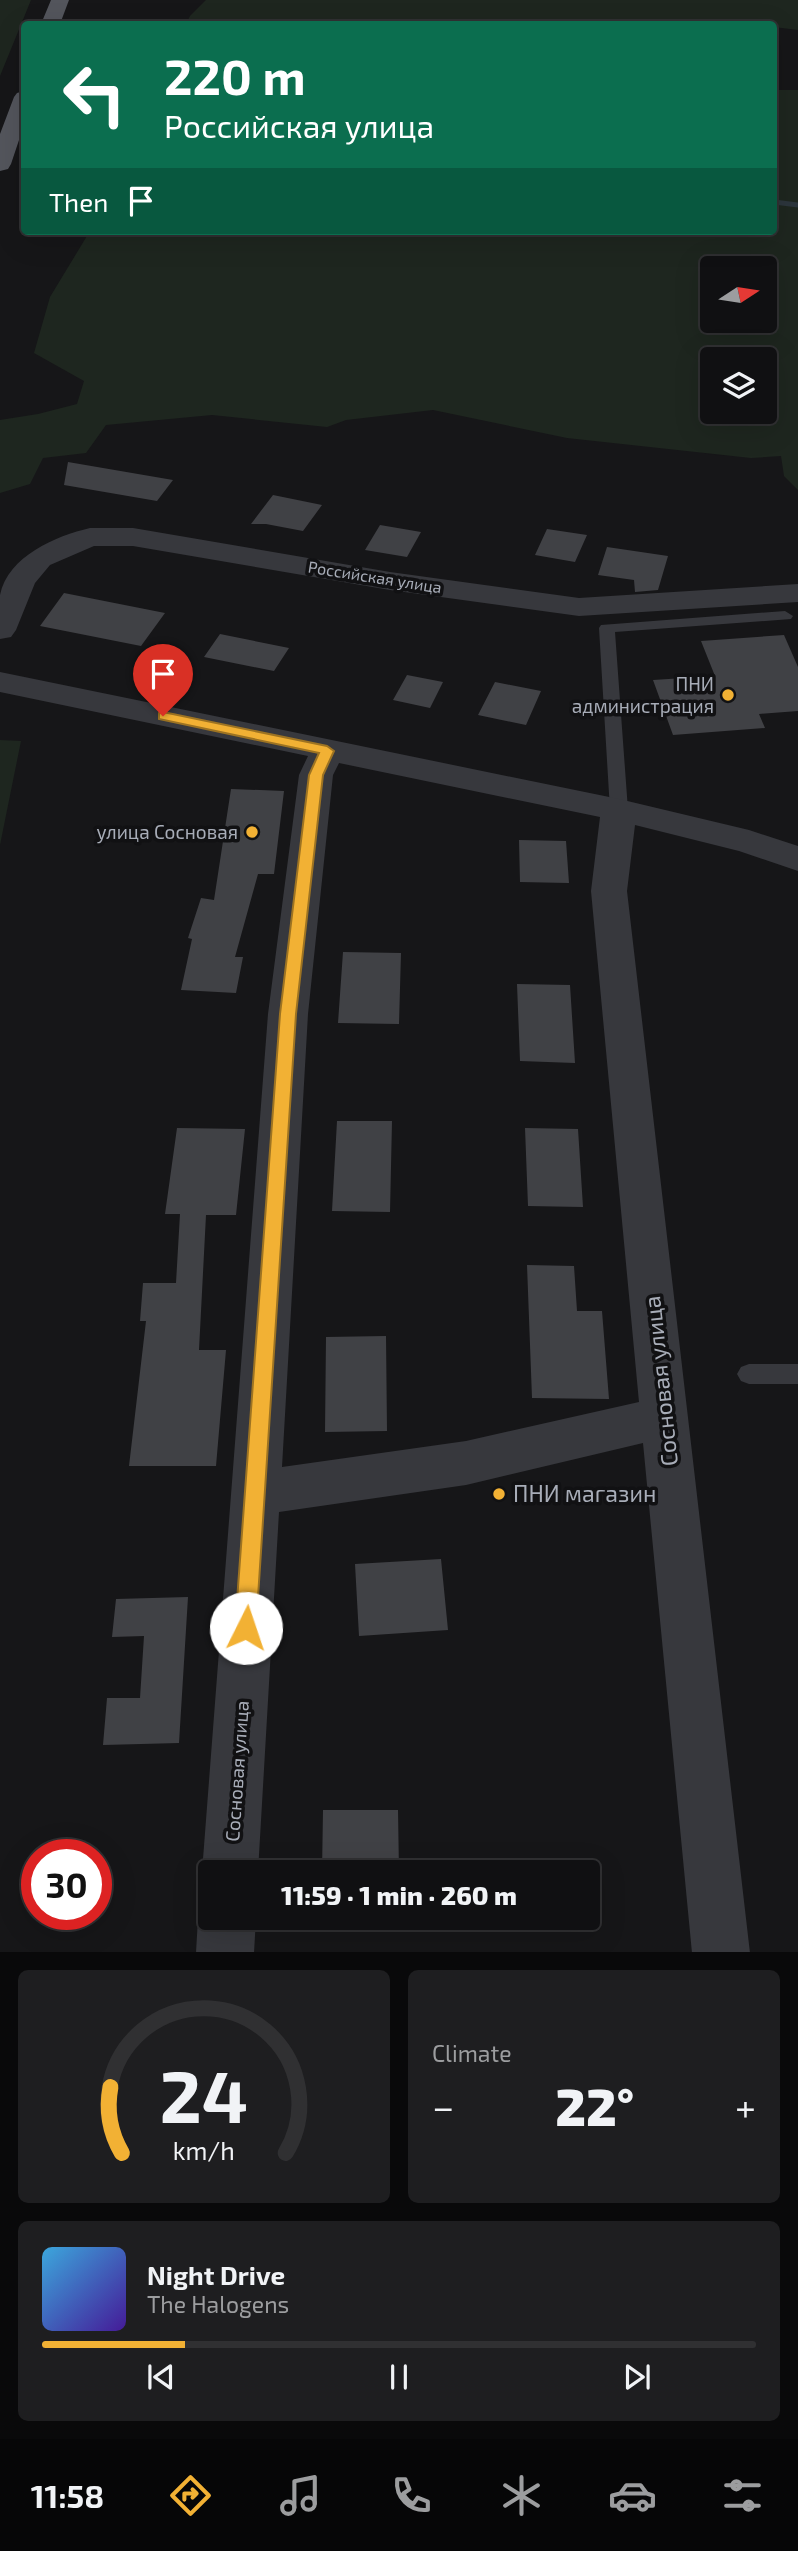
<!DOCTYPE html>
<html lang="en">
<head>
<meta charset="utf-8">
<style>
	:root { --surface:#101012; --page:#1e1e20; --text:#f1f3f6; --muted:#9c9d9f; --line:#303032; --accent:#f2b134 }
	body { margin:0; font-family:"Exo 2",sans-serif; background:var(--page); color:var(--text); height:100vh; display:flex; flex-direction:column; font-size:26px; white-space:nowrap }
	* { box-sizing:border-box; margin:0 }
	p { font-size:23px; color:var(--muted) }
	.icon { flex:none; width:38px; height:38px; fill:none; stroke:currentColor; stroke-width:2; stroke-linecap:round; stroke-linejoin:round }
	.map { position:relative; height:1952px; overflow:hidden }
	.drawer { display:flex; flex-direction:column; gap:18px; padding:18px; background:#09090a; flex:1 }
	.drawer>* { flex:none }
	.guide { position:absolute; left:21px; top:21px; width:756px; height:214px; border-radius:7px; box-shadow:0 7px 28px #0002,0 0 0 2px var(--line); background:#0b6e4f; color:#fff; overflow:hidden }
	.needle { width:46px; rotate:78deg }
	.tools { position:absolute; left:700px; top:256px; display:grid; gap:14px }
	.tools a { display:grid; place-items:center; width:77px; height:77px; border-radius:7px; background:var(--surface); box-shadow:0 7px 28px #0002,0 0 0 2px var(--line); font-size:35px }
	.speed { position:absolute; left:21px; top:1839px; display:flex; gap:14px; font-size:35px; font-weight:700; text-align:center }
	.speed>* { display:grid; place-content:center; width:91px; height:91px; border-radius:50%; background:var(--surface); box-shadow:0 7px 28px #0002,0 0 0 2px var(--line); line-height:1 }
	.speed .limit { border:10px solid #d22; background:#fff; color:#111 }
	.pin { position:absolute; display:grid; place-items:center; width:60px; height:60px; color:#fff; margin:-72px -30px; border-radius:50% 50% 50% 0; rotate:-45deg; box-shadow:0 0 7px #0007 }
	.pin .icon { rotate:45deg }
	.me { position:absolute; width:77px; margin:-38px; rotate:4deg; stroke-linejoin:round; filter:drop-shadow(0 0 5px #0008) }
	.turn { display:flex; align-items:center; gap:24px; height:147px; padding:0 28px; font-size:32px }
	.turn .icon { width:91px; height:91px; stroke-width:2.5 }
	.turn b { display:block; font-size:49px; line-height:60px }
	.then { display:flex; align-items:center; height:66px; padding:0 28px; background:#0003; gap:14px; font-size:26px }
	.big { font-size:52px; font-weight:800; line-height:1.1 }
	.drawer .card { flex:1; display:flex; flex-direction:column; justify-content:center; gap:10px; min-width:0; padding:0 24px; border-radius:10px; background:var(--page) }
	.drawer .dial { align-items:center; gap:0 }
	.dial svg { height:182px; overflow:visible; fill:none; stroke:var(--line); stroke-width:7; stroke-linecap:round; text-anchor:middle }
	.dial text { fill:var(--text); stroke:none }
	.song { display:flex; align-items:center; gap:21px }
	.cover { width:84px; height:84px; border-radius:10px; background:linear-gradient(135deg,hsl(200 70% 55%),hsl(260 70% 35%)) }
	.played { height:7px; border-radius:4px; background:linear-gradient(90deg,var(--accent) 20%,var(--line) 20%) }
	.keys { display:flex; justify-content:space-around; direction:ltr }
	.heat { display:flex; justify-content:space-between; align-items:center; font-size:38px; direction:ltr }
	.drawer .tiles { flex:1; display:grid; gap:18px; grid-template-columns:1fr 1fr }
	.card:last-child { grid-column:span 2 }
	.trip { position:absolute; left:198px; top:1860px; width:402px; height:70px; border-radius:7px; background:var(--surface); box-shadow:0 7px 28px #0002,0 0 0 2px var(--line); font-weight:800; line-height:70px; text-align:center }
	.tab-bar { display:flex; height:112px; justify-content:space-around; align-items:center; background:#060607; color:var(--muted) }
	.tab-bar .icon { width:49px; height:49px }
	.tab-bar .on { color:var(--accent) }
	.tab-bar b { font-size:32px; color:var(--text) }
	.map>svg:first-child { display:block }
	.green { fill:#1e261f; fill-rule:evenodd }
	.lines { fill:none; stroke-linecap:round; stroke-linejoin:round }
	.stream { stroke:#2c353c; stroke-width:5 }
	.building { fill:#404145 }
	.lane { fill:#37383d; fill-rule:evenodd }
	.street { fill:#37383d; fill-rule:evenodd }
	.primary { fill:#53555c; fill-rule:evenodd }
	.route { fill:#f2b134; stroke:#9d7322; stroke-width:2 }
	.poi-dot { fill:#f2b134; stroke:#111113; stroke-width:2.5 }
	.labels { text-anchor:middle; stroke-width:7; stroke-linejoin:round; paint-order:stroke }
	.far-street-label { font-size:16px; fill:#a8adb8; stroke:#111113 }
	.poi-label { font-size:19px; fill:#a8adb8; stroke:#111113; text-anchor:end }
	.street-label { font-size:19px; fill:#a8adb8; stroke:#111113 }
	.near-street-label { font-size:23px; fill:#a8adb8; stroke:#111113 }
	.near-poi-label { font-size:23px; fill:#a8adb8; stroke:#111113; text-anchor:start }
</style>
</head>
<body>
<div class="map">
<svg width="798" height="1953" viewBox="0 0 798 1953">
	<rect width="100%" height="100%" fill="#161618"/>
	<!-- green -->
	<path class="green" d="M0,0H31L0,76Z
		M206,0H798V30L774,27V24H186L190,16Z
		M774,90H798V490L784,476L781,456L751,458L567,438L433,410L346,420L327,427L212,415L106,425L86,453L43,458L30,484L0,493V420L38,414L77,404L84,381L34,353L50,297L90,231H774ZM712,268H765V320H712ZM712,359H765V411H712Z
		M0,740L21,741L0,845Z"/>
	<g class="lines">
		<!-- stream -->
		<path class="stream" d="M774,202L798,205"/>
	</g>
	<!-- building -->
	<path class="building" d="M68,462L173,480L157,501L64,485Z
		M273,495L322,505L303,531L266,524H251Z
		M380,525L421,532L407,557L365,550Z
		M547,529L587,535L575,562L535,555Z
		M607,547L668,556L658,590L635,592L634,580L598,575Z
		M64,593L165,613L141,646L40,626Z
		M220,634L289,648L274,671L204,657Z
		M784,635L798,667V711L759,714L765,728L673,735L653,680L715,676L701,641Z
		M407,675L443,682L430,708L393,700Z
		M495,682L541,691L526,725L478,715Z
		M231,789L284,791L274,874H258L235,957H243L236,993L181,990L192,939L188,938L201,898L214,900Z
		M519,840L566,841L569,883L520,882Z
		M343,952L401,953L399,1024L338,1023Z
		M517,984L570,985L575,1063L520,1061Z
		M337,1121H392L390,1212L332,1211Z
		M177,1128L245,1129L236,1215H206L199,1350H226L216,1466H129L146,1321H140L143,1283H176L180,1214H165Z
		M525,1128L578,1129L583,1207L528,1206Z
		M527,1265L574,1266L577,1311H602L609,1399L532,1398Z
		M386,1336L387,1431L325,1432L326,1337Z
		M441,1559L448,1630L359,1636L355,1564Z
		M188,1597L179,1743L103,1745L107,1698H140L144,1636L112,1637L116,1599Z
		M323,1810H398L399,1872H322Z"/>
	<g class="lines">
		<!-- lane -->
		<path class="lane" d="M785,611L793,616L791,619L615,632L628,810L619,816L613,814L610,810L599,628L601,625Z
			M749,1364H798V1384H749L741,1381L737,1374L741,1367Z"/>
		<!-- street -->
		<path class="street" d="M90,528H133L390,572L579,598L798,584V602L579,616L390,590L133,546H94L50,565L35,583L16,630L11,637L0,639C0,625 0,608 0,595C8,556 56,536 90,528Z
			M0,672L619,799L749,830L798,846V871L739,851L635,825L627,891L750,1953H692L643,1443L466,1485L279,1512L258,1872H210V1892L202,1872L268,1014L299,775L308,756L0,692ZM339,763L600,817L591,891L639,1402L466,1441L282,1467L308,1014L333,775Z
			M210,1896V1918H256L254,1953H196L198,1918L207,1898Z"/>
		<!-- primary -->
		<path class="primary" d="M51,0H69L60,24H41Z
			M24,91V125L11,164L8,169L0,171V134L14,97L17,93Z"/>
	</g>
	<!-- route -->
	<path class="route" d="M163,712L327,746L334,751L323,775L296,1014L256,1628L253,1636L246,1639L238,1636L235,1628L280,1014L309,775L319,753L159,719V713Z"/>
	<!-- markers -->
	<g class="poi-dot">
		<circle cx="728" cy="695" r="7"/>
		<circle cx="252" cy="832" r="7"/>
		<circle cx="499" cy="1494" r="7"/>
	</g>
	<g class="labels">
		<!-- far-street labels -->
		<g class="far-street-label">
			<text transform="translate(375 577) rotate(9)" y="6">Российская улица</text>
		</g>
		<!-- poi labels -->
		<g class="poi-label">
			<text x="714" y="691">ПНИ<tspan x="714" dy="22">администрация</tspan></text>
			<text x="238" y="839">улица Сосновая</text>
		</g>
		<!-- street labels -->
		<g class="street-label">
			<text transform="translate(237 1771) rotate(-86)" y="7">Сосновая улица</text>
		</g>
		<!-- near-street labels -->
		<g class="near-street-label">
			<text transform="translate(661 1381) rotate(-96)" y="8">Сосновая улица</text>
		</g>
		<!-- near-poi labels -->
		<g class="near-poi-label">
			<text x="513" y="1502">ПНИ магазин</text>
		</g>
	</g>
</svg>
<div class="tools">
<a><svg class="needle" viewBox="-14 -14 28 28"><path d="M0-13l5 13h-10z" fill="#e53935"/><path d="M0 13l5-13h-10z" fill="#9c9d9f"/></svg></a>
<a><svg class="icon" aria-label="layers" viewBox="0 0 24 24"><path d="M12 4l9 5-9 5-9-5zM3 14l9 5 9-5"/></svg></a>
</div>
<div class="speed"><div class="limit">30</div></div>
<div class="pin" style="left:163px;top:716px;background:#d93025"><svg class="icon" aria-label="arrive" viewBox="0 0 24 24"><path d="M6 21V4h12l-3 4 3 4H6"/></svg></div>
<svg class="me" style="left:246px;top:1628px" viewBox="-20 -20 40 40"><circle r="19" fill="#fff"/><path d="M0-13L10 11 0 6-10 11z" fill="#f2b134"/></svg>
<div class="trip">11:59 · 1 min · 260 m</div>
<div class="guide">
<div class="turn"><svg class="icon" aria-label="left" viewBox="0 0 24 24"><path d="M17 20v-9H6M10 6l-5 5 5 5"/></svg><div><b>220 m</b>Российская улица</div></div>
<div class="then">Then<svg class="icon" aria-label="arrive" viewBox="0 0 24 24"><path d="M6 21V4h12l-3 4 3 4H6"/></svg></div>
</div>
</div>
<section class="drawer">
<div class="tiles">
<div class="card dial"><svg viewBox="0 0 100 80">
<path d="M14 69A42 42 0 1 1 86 69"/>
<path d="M14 69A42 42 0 0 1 9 40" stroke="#f2b134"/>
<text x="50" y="56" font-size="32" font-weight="700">24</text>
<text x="50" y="72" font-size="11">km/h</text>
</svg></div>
<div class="card"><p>Climate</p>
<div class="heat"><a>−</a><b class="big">22°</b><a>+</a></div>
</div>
<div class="card">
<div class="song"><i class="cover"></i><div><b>Night Drive</b><p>The Halogens</p></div></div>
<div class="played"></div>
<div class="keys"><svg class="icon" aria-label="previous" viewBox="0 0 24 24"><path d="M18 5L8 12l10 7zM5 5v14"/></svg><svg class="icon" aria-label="pause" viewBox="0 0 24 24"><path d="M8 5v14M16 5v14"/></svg><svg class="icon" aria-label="next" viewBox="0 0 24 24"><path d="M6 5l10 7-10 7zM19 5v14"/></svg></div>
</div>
</div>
</section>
<nav class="tab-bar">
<b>11:58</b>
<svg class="icon on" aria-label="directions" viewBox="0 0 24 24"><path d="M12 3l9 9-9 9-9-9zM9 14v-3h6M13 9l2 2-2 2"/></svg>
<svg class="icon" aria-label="music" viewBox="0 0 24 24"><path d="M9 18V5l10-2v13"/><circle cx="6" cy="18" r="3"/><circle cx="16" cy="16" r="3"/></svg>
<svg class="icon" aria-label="phone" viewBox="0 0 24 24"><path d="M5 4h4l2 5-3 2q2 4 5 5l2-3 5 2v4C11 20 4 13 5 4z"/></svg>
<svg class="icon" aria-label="climate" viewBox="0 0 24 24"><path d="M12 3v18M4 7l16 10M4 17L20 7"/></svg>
<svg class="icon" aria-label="car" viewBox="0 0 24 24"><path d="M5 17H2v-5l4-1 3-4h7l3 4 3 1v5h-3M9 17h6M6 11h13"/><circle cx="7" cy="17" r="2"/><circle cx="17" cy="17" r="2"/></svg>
<svg class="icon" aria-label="filters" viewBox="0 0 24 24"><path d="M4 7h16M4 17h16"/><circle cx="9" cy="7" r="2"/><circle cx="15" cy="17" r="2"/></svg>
</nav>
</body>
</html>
